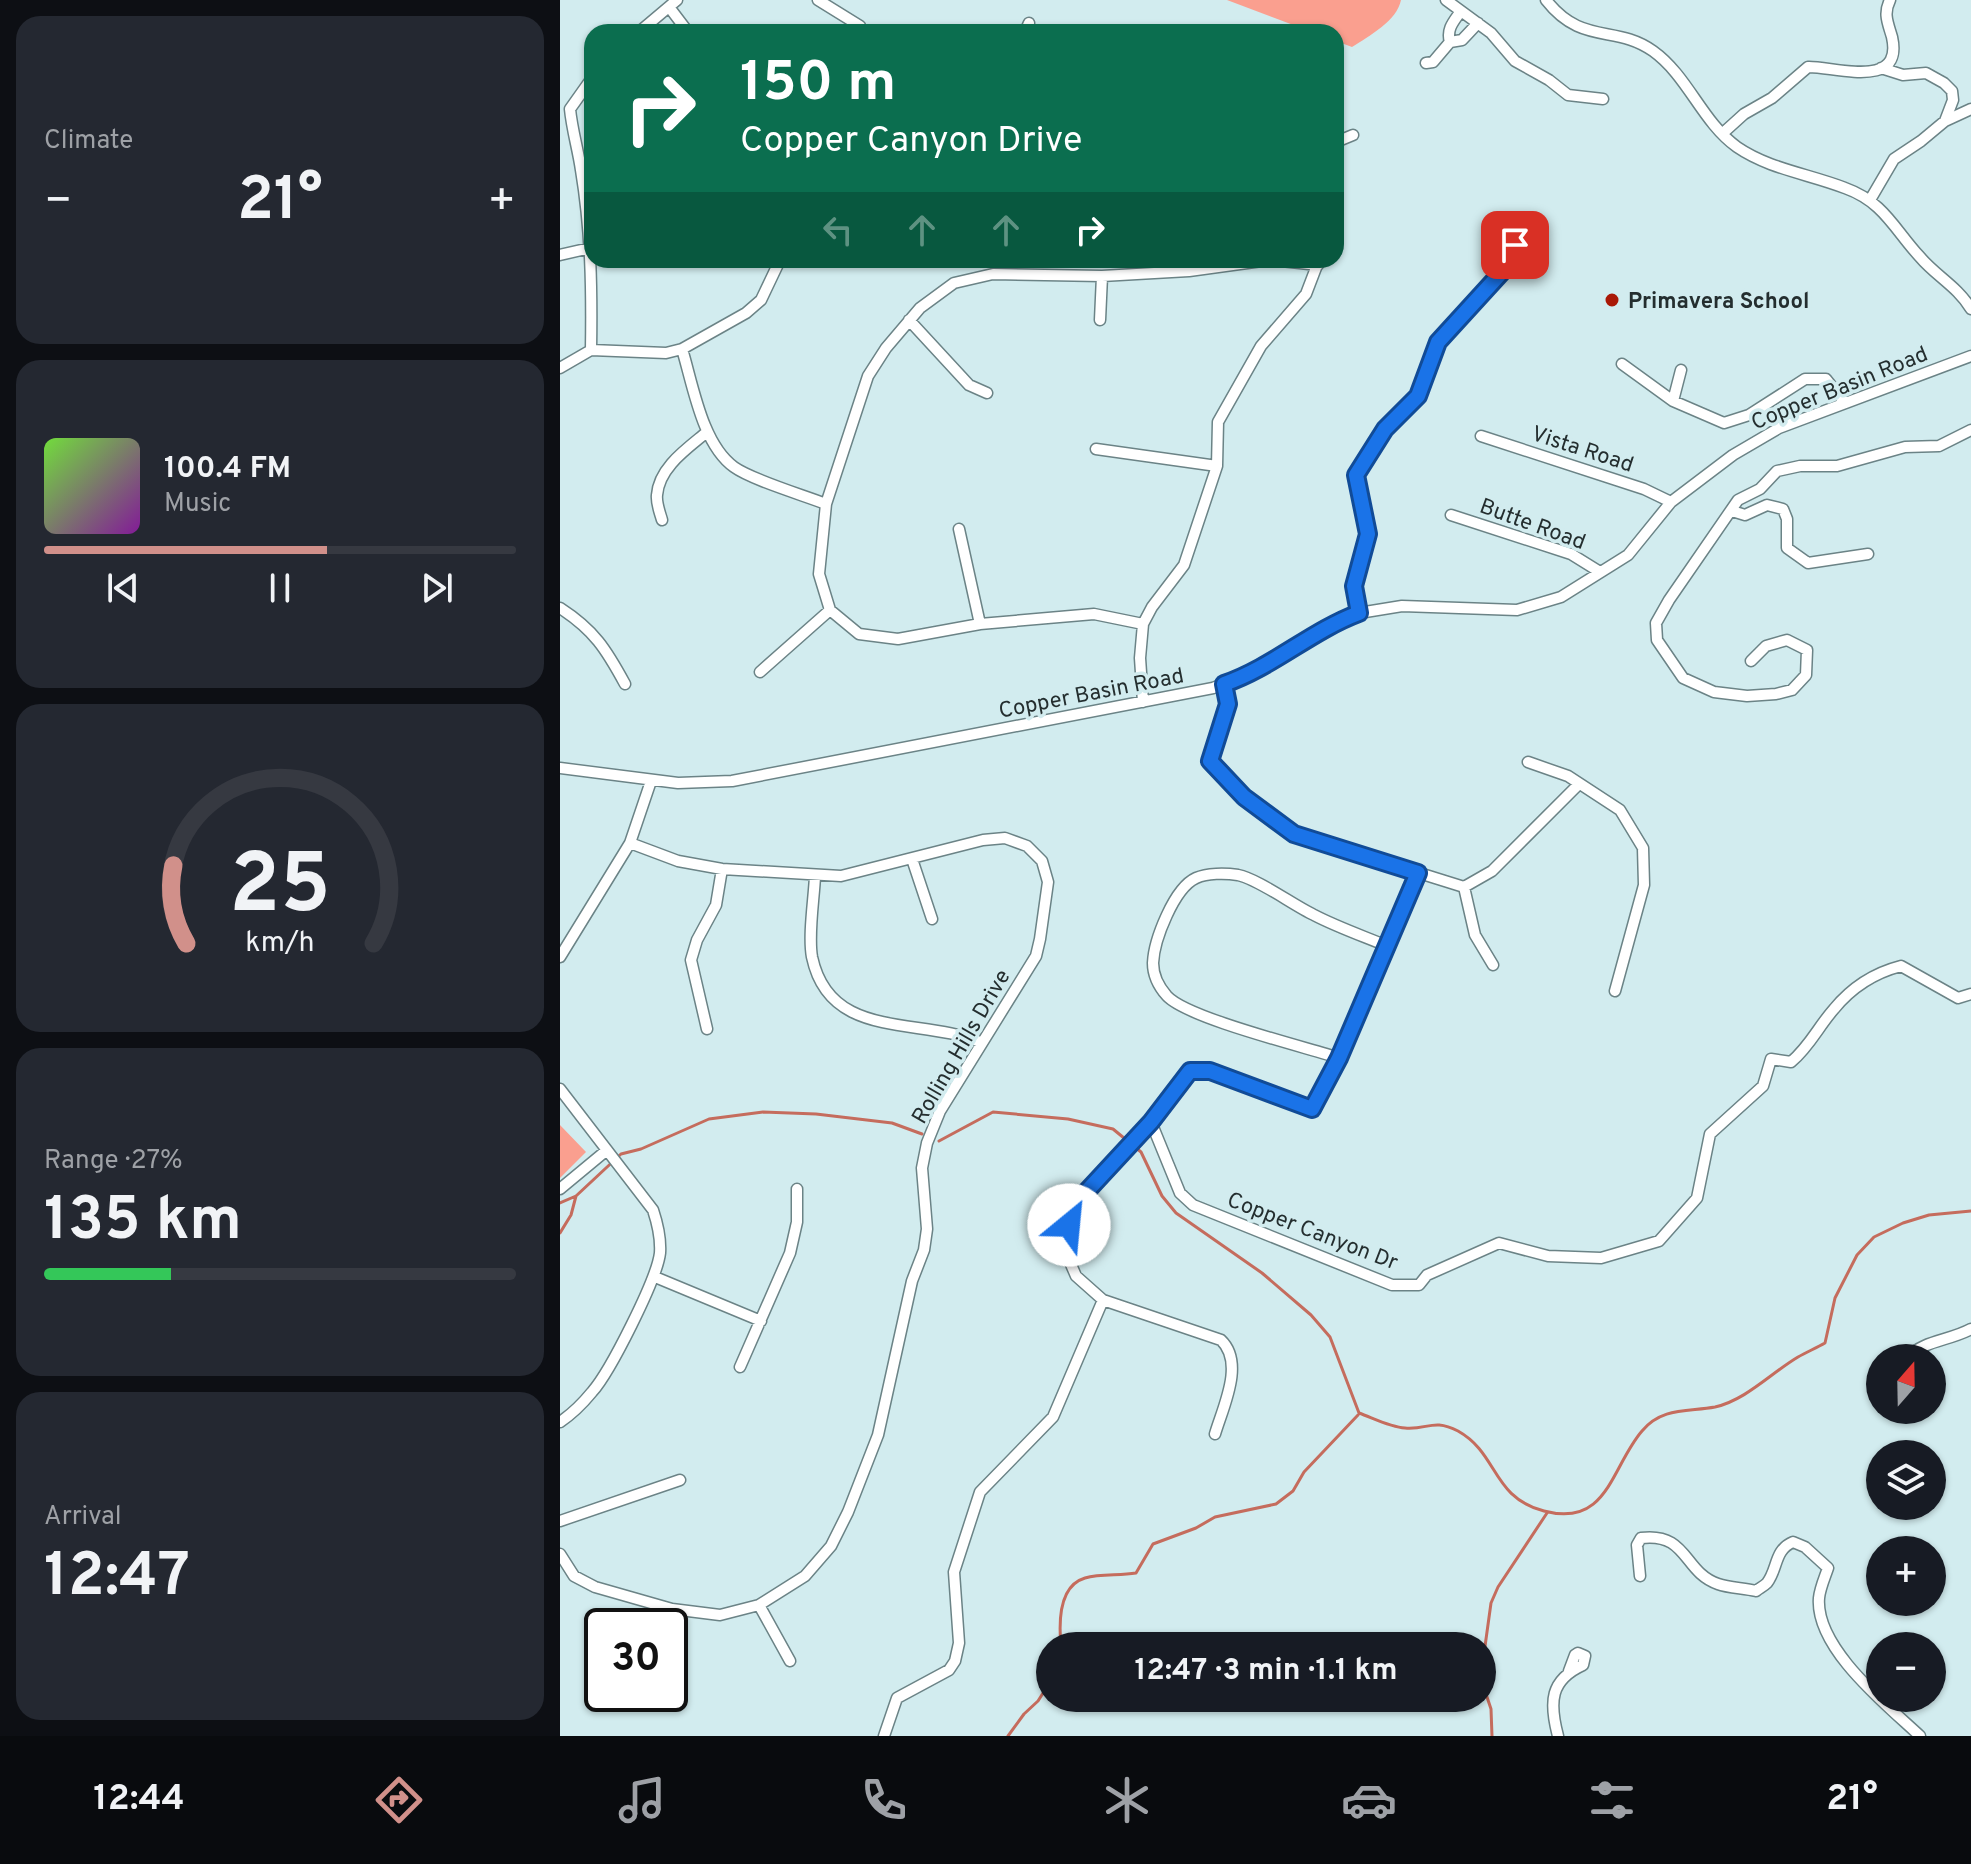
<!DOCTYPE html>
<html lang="en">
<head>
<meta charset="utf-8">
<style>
	:root { --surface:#171b24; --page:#242831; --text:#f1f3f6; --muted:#9ea1a6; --line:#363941; --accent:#d1908a }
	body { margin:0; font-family:Overpass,sans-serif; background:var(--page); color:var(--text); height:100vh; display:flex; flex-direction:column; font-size:30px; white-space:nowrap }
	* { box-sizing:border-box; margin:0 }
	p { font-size:26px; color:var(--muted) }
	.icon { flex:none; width:44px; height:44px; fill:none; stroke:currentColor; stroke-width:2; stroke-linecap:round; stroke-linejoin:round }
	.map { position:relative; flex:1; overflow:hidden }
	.panel { display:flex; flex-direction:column; gap:16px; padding:16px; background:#0d0f14; width:560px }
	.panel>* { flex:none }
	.top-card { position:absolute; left:24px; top:24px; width:760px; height:244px; border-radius:24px; box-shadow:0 2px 6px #0004; background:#0b6e4f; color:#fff; overflow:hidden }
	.needle { width:52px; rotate:20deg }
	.tools { position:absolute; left:1306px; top:1344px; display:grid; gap:16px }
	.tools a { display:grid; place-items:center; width:80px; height:80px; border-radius:50%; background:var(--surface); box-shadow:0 2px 6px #0004; font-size:40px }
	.speed { position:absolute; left:24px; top:1608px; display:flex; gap:16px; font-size:40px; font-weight:700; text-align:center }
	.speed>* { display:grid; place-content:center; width:104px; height:104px; border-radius:50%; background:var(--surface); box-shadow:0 2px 6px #0004; line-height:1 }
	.speed .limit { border:4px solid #111; border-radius:12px; background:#fff; color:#111 }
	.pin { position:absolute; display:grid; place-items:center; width:68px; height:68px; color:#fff; margin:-34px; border-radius:16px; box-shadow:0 4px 12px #0006 }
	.me { position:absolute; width:88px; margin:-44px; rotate:28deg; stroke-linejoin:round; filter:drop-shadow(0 0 6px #0008) }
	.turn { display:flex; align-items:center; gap:28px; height:168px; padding:0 24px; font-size:36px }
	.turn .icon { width:104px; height:104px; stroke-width:2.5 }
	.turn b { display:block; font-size:56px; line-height:68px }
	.lanes { display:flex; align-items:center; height:76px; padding:0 24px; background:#0003; justify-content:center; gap:40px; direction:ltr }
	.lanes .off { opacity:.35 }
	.big { font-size:60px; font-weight:700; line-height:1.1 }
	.panel .widget { flex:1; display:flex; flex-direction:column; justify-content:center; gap:12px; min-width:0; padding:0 28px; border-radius:24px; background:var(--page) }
	.panel .dial { align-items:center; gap:0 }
	.dial svg { height:208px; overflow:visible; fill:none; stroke:var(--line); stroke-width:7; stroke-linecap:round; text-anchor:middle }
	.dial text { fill:var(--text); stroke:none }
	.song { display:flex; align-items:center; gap:24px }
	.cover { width:96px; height:96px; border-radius:12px; background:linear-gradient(135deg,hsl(100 70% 55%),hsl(290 70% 35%)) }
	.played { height:8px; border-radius:4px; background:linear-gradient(90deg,var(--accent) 60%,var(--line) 60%) }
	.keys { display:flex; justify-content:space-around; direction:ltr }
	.heat { display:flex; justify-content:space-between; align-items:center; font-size:44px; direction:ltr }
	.charge { height:12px; border-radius:6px; background:linear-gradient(90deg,#34c759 27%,var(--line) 0) }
	.trip { position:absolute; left:476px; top:1632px; width:460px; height:80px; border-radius:40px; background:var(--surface); box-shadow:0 2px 6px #0004; font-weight:700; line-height:80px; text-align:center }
	.dock { display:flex; height:128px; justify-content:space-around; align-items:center; background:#090b0e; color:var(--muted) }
	.dock .icon { width:56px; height:56px }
	.dock .active { color:var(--accent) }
	.dock b { font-size:36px; color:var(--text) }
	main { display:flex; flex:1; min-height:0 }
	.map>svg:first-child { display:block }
	.green { fill:#fa9f8f }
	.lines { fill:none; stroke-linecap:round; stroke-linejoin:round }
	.stream { stroke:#c56c5d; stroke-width:3 }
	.minor-casing { stroke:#6b8386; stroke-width:13 }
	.minor { stroke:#fff; stroke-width:10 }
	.route-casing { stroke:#114b97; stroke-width:20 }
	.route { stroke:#1a73e8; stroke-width:14 }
	.poi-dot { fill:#a91806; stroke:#d2ecef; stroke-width:3 }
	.labels { text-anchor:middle; stroke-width:7; stroke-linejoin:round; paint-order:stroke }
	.poi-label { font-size:22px; font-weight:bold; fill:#242e2f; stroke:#d2ecef; text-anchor:start }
	.street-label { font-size:22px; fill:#242e2f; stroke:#d2ecef }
</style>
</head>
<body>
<main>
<section class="panel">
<div class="widget"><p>Climate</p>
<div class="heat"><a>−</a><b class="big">21°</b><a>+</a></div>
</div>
<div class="widget">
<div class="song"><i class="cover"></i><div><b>100.4 FM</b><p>Music</p></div></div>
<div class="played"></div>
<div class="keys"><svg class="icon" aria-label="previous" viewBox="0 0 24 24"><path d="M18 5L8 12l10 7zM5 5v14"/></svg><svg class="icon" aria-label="pause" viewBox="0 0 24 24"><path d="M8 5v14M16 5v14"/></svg><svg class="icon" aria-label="next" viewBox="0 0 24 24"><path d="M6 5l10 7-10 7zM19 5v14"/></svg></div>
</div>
<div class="widget dial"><svg viewBox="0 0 100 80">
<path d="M14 69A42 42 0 1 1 86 69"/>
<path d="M14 69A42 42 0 0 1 9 39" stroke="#d1908a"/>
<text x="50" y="56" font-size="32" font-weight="700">25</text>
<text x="50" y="72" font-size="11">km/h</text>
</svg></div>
<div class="widget"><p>Range · 27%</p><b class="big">135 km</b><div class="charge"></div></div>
<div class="widget"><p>Arrival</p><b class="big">12:47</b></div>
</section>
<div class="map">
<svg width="1411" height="1736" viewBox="0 0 1411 1736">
	<rect width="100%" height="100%" fill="#d2ecef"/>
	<!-- green -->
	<path class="green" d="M667,0H841C837,21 809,36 792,47L776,41V32H752Z
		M0,1125L26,1152L0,1178Z"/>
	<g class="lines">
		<!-- stream -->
		<path class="stream" d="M379,1141L433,1112L508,1119L553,1129L581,1152L602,1196L616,1213L702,1273L751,1315L770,1337L799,1413C813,1418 830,1427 845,1428C868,1430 873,1418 898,1431C939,1454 931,1497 984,1511C1048,1528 1051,1467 1082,1431C1102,1407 1128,1412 1155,1407C1186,1400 1211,1373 1238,1357C1247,1352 1256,1348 1265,1343L1275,1298L1297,1255L1314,1237L1343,1223L1369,1215L1411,1211
			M0,1203L16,1196L61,1154L81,1149L149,1119L203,1112L256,1114L332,1123L362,1134
			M0,1233L11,1215L16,1196
			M501,1646C499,1625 498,1586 525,1578C541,1573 559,1576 576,1573L593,1544L636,1528L655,1517L716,1504L733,1491L744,1472L798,1415
			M922,1668L931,1603L938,1587L987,1513
			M922,1682L931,1709L932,1736
			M448,1736L464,1714L478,1701L490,1682"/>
		<defs>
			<path id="minor" d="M258,0L300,26
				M886,0L931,33L955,61L989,80L1008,95L1043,99
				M986,0C1022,46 1055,24 1093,51C1128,76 1142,122 1177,147C1209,169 1249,174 1285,188C1324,202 1334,229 1360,257C1376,276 1398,287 1411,309
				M109,7L128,32
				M901,11C894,21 886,29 890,42L902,40L918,23
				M79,32L117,0
				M465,32L469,23
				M866,63L873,62L890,42
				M1321,68L1343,75L1366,73L1384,83L1392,91L1393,100L1385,121
				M1163,133L1184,114L1212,98L1248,67C1273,66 1344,91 1332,37C1328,23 1323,14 1330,0
				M776,142L793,135
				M1310,200L1334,159L1361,141L1385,121L1411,109
				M0,255L30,248
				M712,260L758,265
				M349,320L409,385L427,393
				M540,320L542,276
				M122,349C133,385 142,444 174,467C192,480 243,495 266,504
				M31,350L106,353L122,349L186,313L201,300L220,260
				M1062,364L1113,401L1164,423L1189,415L1245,379H1266L1285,403
				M0,368L31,350C32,289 31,230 21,170C18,149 12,130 10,109L32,78
				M1113,401L1121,370
				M921,436L1084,489L1111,502
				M536,449L657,466
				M1172,511L1185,515L1207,505L1223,509L1227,519V548L1248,563L1308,554
				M891,515L1011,554L1040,572
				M102,520C100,513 96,503 97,495C99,467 128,448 147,432
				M399,529L420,624
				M0,608C34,630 46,649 65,684
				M270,610L259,574L266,504L308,376L326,348L360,308L394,283L433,274L542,276L629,271L709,260
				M270,610L299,634L338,639L420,624L534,614L583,624
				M799,613L794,586L808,534L796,475L825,429L858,396L878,342L941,273L960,236
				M1191,661L1206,646L1227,640L1247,650L1246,675L1232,690L1216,694L1187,696L1154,692L1123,678L1097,640L1096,623L1109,600L1178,500L1200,489L1217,471L1240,466H1277L1345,447L1379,446L1411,430
				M200,672L270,610
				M664,684L668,704L650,761L684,797L734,834L904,887L932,871L1019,784
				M583,702L580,658L583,624L592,607L624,565L657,466L658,422L701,346L746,294L759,260
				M968,762L1008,776L1060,810L1083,848L1084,885L1055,991
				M0,768L118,783L172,781L653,688L690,673L759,630L799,613L842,606L957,610L1001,597L1068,555L1111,502L1173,455L1219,428L1411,356
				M352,859L372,919
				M255,876C254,899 248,935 252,957C270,1042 361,1016 422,1043
				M904,887L915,935L933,965
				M0,957L70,843L91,781
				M147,1029L131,960L137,940L156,905L162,869
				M779,1058C745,1047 627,1018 607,996C599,987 593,975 593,963C594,940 614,888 636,878C647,873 665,873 678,875C698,879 733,905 754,915C777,927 803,936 827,946
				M0,1089L93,1210C98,1225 101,1238 100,1253C97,1279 50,1372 32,1392C23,1403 12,1414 0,1422
				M591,1122L620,1193L633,1205L832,1285H859L867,1275L939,1243L988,1256L1041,1258L1099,1241L1137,1198L1150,1134L1203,1086L1211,1059L1231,1062C1250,1046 1258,1027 1274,1009C1292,987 1314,973 1341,966L1398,998L1411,994
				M0,1189L47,1150
				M95,1277L201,1321
				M543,1300L661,1340C685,1363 663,1407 655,1434
				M1347,1358C1364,1340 1389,1341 1411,1329
				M180,1367L230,1253L237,1222V1189
				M0,1521L120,1480
				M0,1554L14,1576L35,1587L112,1609L160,1615L199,1605L245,1576L271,1546L288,1512L318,1435L352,1281L364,1250L367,1229L362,1168L367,1143L380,1111L476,956L480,939L488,882L482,861L467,846L445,838L423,840L281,876L162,869L118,861L70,843
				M1080,1576L1077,1545L1081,1538C1128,1532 1123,1572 1158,1584C1169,1588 1184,1588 1196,1591C1200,1588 1204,1586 1207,1583C1218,1569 1214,1550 1233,1542L1245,1547L1268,1568C1265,1577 1260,1588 1259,1598C1255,1648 1327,1705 1360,1736
				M199,1605L230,1661
				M324,1736L337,1698L389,1670L395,1661L399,1643L394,1572L420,1492L493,1417L543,1300L516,1276L503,1246L515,1204L591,1122L630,1071H650L752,1109L779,1058L858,873
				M998,1736C989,1702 990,1680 1023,1665L1025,1656L1018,1653L1015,1655L1009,1671"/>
		</defs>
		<!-- minor casing -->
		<use href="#minor" class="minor-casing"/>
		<!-- minor -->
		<use href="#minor" class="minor"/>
	</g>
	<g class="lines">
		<defs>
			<path id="route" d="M509,1225L515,1204L591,1122L630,1071H650L752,1109L779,1058L858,873L734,834L684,797L650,761L668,704L664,684C713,667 751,631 799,613L794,586L808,534L796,475L825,429L858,396L878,342L941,273L955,245"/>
		</defs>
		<!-- route casing -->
		<use href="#route" class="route-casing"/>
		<!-- route -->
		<use href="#route" class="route"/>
	</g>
	<!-- markers -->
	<circle class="poi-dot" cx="1052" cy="300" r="8"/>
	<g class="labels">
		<!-- poi labels -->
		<g class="poi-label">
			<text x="1068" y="308">Primavera School</text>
		</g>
		<!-- street labels -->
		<g class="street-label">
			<text transform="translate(1279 387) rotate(-22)" y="8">Copper Basin Road</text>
			<text transform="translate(1023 448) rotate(18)" y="8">Vista Road</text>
			<text transform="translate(973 523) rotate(20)" y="8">Butte Road</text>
			<text transform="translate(531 692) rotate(-11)" y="8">Copper Basin Road</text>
			<text transform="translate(400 1046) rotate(-60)" y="8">Rolling Hills Drive</text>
			<text transform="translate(753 1230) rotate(21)" y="8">Copper Canyon Dr</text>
		</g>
	</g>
</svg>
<div class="tools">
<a><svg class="needle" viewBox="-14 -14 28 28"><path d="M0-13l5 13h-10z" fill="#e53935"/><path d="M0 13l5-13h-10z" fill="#9ea1a6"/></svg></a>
<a><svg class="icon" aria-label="layers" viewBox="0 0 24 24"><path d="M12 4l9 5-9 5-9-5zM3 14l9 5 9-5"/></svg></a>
<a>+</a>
<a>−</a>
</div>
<div class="speed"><div class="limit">30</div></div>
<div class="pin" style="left:955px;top:245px;background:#d93025"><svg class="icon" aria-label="arrive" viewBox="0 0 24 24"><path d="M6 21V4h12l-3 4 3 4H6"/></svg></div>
<svg class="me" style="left:509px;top:1225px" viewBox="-20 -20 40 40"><circle r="19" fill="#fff"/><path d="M0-13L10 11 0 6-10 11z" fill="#1a73e8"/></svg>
<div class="trip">12:47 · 3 min · 1.1 km</div>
<div class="top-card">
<div class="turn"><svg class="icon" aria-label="right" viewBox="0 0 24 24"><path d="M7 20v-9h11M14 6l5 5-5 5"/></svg><div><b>150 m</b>Copper Canyon Drive</div></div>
<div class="lanes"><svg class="icon off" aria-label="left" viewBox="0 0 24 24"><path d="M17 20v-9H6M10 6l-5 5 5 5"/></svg><svg class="icon off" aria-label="ahead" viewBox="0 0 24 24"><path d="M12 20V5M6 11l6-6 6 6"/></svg><svg class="icon off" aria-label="ahead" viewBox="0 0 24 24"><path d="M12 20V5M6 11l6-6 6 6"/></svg><svg class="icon" aria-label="right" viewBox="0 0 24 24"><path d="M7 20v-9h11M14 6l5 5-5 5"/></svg></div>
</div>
</div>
</main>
<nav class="dock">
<b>12:44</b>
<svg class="icon active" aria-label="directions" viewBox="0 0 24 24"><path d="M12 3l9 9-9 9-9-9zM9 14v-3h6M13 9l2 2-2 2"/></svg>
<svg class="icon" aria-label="music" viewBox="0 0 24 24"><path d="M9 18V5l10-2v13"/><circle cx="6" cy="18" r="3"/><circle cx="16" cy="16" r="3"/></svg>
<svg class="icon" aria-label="phone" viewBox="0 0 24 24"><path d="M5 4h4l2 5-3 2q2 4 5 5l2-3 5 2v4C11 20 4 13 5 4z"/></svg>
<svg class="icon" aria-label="climate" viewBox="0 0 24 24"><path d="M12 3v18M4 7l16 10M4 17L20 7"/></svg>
<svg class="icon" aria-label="car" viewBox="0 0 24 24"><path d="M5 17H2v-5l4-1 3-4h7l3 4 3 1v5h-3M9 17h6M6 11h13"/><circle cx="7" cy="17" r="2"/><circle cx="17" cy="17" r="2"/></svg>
<svg class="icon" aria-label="filters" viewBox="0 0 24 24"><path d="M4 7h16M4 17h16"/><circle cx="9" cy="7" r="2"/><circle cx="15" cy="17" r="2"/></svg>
<b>21°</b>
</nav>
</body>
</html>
